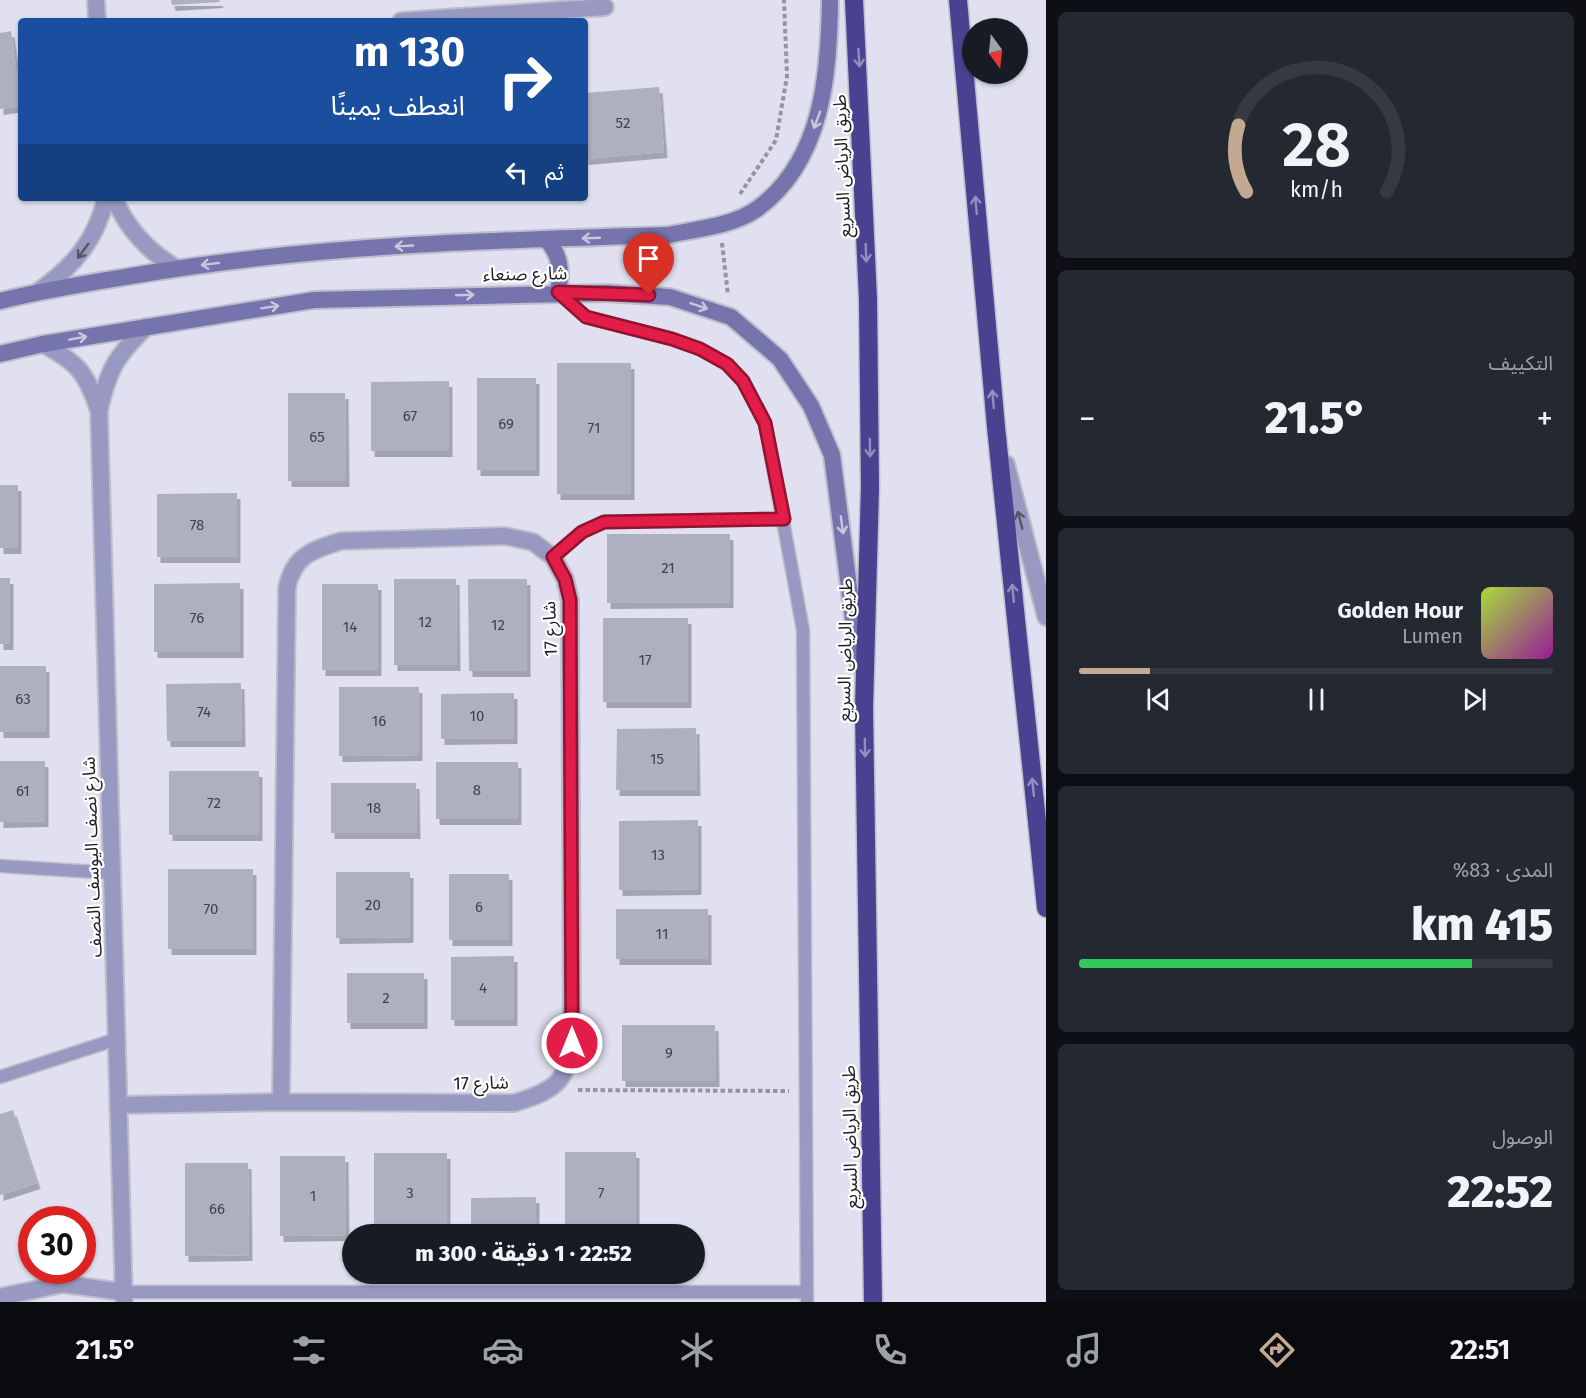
<!DOCTYPE html>
<html lang="ar">
<head>
<meta charset="utf-8">
<style>
	:root { --surface:#171b24; --page:#242831; --text:#f1f3f6; --muted:#9ea1a6; --line:#363941; --accent:#c4a992 }
	body { margin:0; font-family:"Fira Sans","Noto Sans Arabic",sans-serif; background:var(--page); color:var(--text); direction:rtl; height:100vh; display:flex; flex-direction:column; font-size:22px; white-space:nowrap }
	* { box-sizing:border-box; margin:0 }
	p { font-size:20px; color:var(--muted) }
	.icon { flex:none; width:33px; height:33px; fill:none; stroke:currentColor; stroke-width:2; stroke-linecap:round; stroke-linejoin:round }
	.map { position:relative; flex:1; overflow:hidden; direction:ltr }
	.drawer { display:flex; flex-direction:column; gap:12px; padding:12px; background:#0d0f14; width:540px }
	.drawer>* { flex:none }
	.guide { position:absolute; left:18px; top:18px; width:570px; height:183px; border-radius:6px; box-shadow:0 2px 4px #0004; direction:rtl; background:#1a4fa0; color:#fff; overflow:hidden }
	.needle { width:39px; rotate:165deg }
	.tools { position:absolute; left:962px; top:18px; display:grid; gap:12px }
	.tools a { display:grid; place-items:center; width:66px; height:66px; border-radius:50%; background:var(--surface); box-shadow:0 2px 4px #0004; font-size:30px }
	.speed { position:absolute; left:18px; top:1206px; display:flex; gap:12px; font-size:30px; font-weight:700; text-align:center }
	.speed>* { display:grid; place-content:center; width:78px; height:78px; border-radius:50%; background:var(--surface); box-shadow:0 2px 4px #0004; line-height:1 }
	.speed .limit { border:9px solid #d22; background:#fff; color:#111 }
	.pin { position:absolute; display:grid; place-items:center; width:51px; height:51px; color:#fff; margin:-62px -26px; border-radius:50% 50% 50% 0; rotate:-45deg; box-shadow:0 0 6px #0007 }
	.pin .icon { rotate:45deg }
	.me { position:absolute; width:66px; margin:-33px; rotate:0deg; stroke-linejoin:round; filter:drop-shadow(0 0 4px #0008) }
	.turn { display:flex; align-items:center; gap:21px; height:126px; padding:0 24px; font-size:27px }
	.turn .icon { width:78px; height:78px; stroke-width:2.5 }
	.turn b { display:block; font-size:42px; line-height:51px }
	.then { display:flex; align-items:center; height:57px; padding:0 24px; background:#0003; gap:12px; font-size:22px }
	.big { font-size:45px; font-weight:800; line-height:1.1 }
	.drawer .card { flex:1; display:flex; flex-direction:column; justify-content:center; gap:9px; min-width:0; padding:0 21px; border-radius:9px; background:var(--page) }
	.drawer .dial { align-items:center; gap:0 }
	.dial svg { height:156px; overflow:visible; fill:none; stroke:var(--line); stroke-width:7; stroke-linecap:round; text-anchor:middle }
	.dial text { fill:var(--text); stroke:none }
	.song { display:flex; align-items:center; gap:18px }
	.cover { width:72px; height:72px; border-radius:9px; background:linear-gradient(135deg,hsl(80 70% 55%),hsl(300 70% 35%)) }
	.played { height:6px; border-radius:3px; background:linear-gradient(90deg,var(--accent) 15%,var(--line) 15%) }
	.keys { display:flex; justify-content:space-around; direction:ltr }
	.heat { display:flex; justify-content:space-between; align-items:center; font-size:33px; direction:ltr }
	.charge { height:9px; border-radius:4px; background:linear-gradient(90deg,#34c759 83%,var(--line) 0) }
	.trip { position:absolute; left:342px; top:1224px; width:363px; height:60px; border-radius:30px; background:var(--surface); box-shadow:0 2px 4px #0004; font-weight:800; line-height:60px; text-align:center; direction:rtl }
	.dock { display:flex; height:96px; justify-content:space-around; align-items:center; background:#090b0e; color:var(--muted) }
	.dock .icon { width:42px; height:42px }
	.dock .active { color:var(--accent) }
	.dock b { font-size:27px; color:var(--text) }
	main { display:flex; flex:1; min-height:0 }
	.map>svg:first-child { display:block }
	.building { fill:#afb0bf; filter:url(#shadow) }
	.lines { fill:none; stroke-linecap:round; stroke-linejoin:round }
	.service-casing { stroke:#bdbdcb; stroke-width:15 }
	.minor-casing { stroke:#bdbdcb; stroke-width:20 }
	.tertiary-casing { stroke:#bdbdcb; stroke-width:20 }
	.secondary-casing { stroke:#bdbdcb; stroke-width:20 }
	.motorway-casing { stroke:#bdbdcb; stroke-width:21 }
	.path { stroke:#9595a1; stroke-width:4; stroke-dasharray:4.5 3; stroke-linecap:butt }
	.service { stroke:#9899c0; stroke-width:12 }
	.minor { stroke:#9899c0; stroke-width:16 }
	.tertiary { stroke:#9899c0; stroke-width:16 }
	.secondary { stroke:#7574ad; stroke-width:16 }
	.motorway { stroke:#494291; stroke-width:18 }
	.oneway { stroke:#928ebd }
	.oneway2 { stroke:#c8c7de }
	.oneway3 { stroke:#54556a }
	.route-casing { stroke:#92132f; stroke-width:15 }
	.route { stroke:#e11d48; stroke-width:10 }
	.labels { text-anchor:middle; stroke-width:4.5; stroke-linejoin:round; paint-order:stroke }
	.number-label { font-size:15px; fill:#42424a }
	.street-label { font-size:18px; fill:#1d1d23; stroke:#fff }
</style>
</head>
<body>
<main>
<section class="drawer">
<div class="card dial"><svg viewBox="0 0 100 80">
<path d="M14 69A42 42 0 1 1 86 69"/>
<path d="M14 69A42 42 0 0 1 10 35" stroke="#c4a992"/>
<text x="50" y="56" font-size="32" font-weight="700">28</text>
<text x="50" y="72" font-size="11">km/h</text>
</svg></div>
<div class="card"><p>التكييف</p>
<div class="heat"><a>−</a><b class="big">21.5°</b><a>+</a></div>
</div>
<div class="card">
<div class="song"><i class="cover"></i><div><b>Golden Hour</b><p>Lumen</p></div></div>
<div class="played"></div>
<div class="keys"><svg class="icon" aria-label="previous" viewBox="0 0 24 24"><path d="M18 5L8 12l10 7zM5 5v14"/></svg><svg class="icon" aria-label="pause" viewBox="0 0 24 24"><path d="M8 5v14M16 5v14"/></svg><svg class="icon" aria-label="next" viewBox="0 0 24 24"><path d="M6 5l10 7-10 7zM19 5v14"/></svg></div>
</div>
<div class="card"><p>المدى · 83%</p><b class="big">415 km</b><div class="charge"></div></div>
<div class="card"><p>الوصول</p><b class="big">22:52</b></div>
</section>
<div class="map">
<svg width="1046" height="1302" viewBox="0 0 1046 1302">
	<defs>
		<filter id="shadow"><feDropShadow dx="3.5" dy="6" stdDeviation="0" flood-color="#0004"/></filter>
	</defs>
	<rect width="100%" height="100%" fill="#e0e0f0"/>
	<!-- building -->
	<path class="building" d="M171,0H219L220,2L172,5Z
		M11,31L21,106L0,109V33Z
		M659,87L664,152L585,159V93Z
		M557,363H631V494H557Z
		M477,378H536V470H477Z
		M449,381V451H371V382Z
		M288,393H345L346,481H288Z
		M0,485H18V548H0Z
		M237,493V557H157V494Z
		M607,534H730V602L607,603Z
		M0,578H10V644H0Z
		M394,579H456L457,665H394Z
		M468,579H527V671H469Z
		M240,583V652H154V584Z
		M322,584H378V670H322Z
		M603,618H688V702H603Z
		M0,666H46V732H0Z
		M241,683L242,741H167L166,684Z
		M339,687H419V755L339,756Z
		M514,693V738L441,739V694Z
		M696,728L697,790H616L617,729Z
		M0,761H45V821L0,822Z
		M436,762H518V819H436Z
		M169,771H259V835H169Z
		M331,783H416L417,833H331Z
		M698,820V889L619,890V821Z
		M168,869H253V949H168Z
		M336,872H410V937L336,938Z
		M449,874H509V940H449Z
		M616,909H708V959H616Z
		M514,956V1020H451V957Z
		M347,973H424V1023H347Z
		M622,1025H715L716,1081H622Z
		M13,1110L37,1183L0,1195V1114Z
		M565,1152H636V1234H565Z
		M374,1153H447V1232L374,1233Z
		M280,1156H345L346,1235L280,1236Z
		M185,1163H248L249,1255L185,1256Z
		M536,1197V1234H471V1198Z"/>
	<g class="lines">
		<defs>
			<path id="service" d="M559,293L586,317L672,339L700,349L727,364L743,381L765,423L803,630L807,1302
				M553,557L582,532L604,522L784,519
				M0,866L112,873
				M0,1077L117,1039
				M124,1292H807"/>
			<path id="minor" d="M401,21L605,7
				M119,1105L281,1102L514,1103C551,1092 568,1083 572,1043L570,600L565,579L553,557L533,542L505,536L341,541C312,550 293,556 287,588L281,1102
				M0,1297L63,1284L124,1292"/>
			<path id="tertiary" d="M96,0L97,21
				M114,198C127,229 148,251 176,268
				M39,291C74,266 96,240 106,198
				M43,344C78,363 86,372 99,411
				M1006,464L1046,617
				M124,1302L99,411C108,370 116,356 146,327"/>
			<path id="secondary" d="M546,239C561,255 562,272 558,292
				M0,301C47,289 95,282 143,274C316,245 493,240 668,235C696,229 733,226 757,209C823,161 829,74 830,0
				M0,354L43,344L314,300L606,293L670,297L731,317L780,359L811,406L832,455L859,665"/>
			<path id="motorway" d="M854,0L868,299L870,487L864,708L873,1302
				M958,0L996,427L1046,908"/>
		</defs>
		<!-- service casing -->
		<use href="#service" class="service-casing"/>
		<!-- minor casing -->
		<use href="#minor" class="minor-casing"/>
		<!-- tertiary casing -->
		<use href="#tertiary" class="tertiary-casing"/>
		<!-- secondary casing -->
		<use href="#secondary" class="secondary-casing"/>
		<!-- motorway casing -->
		<use href="#motorway" class="motorway-casing"/>
		<!-- path -->
		<path class="path" d="M740,194L776,140L787,76L784,0
			M722,243L728,295
			M578,1090L789,1091"/>
		<!-- service -->
		<use href="#service" class="service"/>
		<!-- minor -->
		<use href="#minor" class="minor"/>
		<!-- tertiary -->
		<use href="#tertiary" class="tertiary"/>
		<!-- secondary -->
		<use href="#secondary" class="secondary"/>
		<!-- motorway -->
		<use href="#motorway" class="motorway"/>
	</g>
	<!-- one-way arrows -->
	<defs><path id="oneway-shaft" d="M-6 0H5M1.5-3L5.5 0L1.5 3" fill="none" stroke-width="1.6" stroke-linecap="round" stroke-linejoin="round" transform="scale(1.5)"/></defs>
	<g class="oneway">
		<use href="#oneway-shaft" transform="translate(859 58) rotate(86)"/>
		<use href="#oneway-shaft" transform="translate(976 205) rotate(-95)"/>
		<use href="#oneway-shaft" transform="translate(866 253) rotate(88)"/>
		<use href="#oneway-shaft" transform="translate(993 399) rotate(-95)"/>
		<use href="#oneway-shaft" transform="translate(870 448) rotate(89)"/>
		<use href="#oneway-shaft" transform="translate(1013 593) rotate(-96)"/>
		<use href="#oneway-shaft" transform="translate(865 748) rotate(89)"/>
		<use href="#oneway-shaft" transform="translate(1033 787) rotate(-96)"/>
	</g>
	<g class="oneway2">
		<use href="#oneway-shaft" transform="translate(817 120) rotate(111)"/>
		<use href="#oneway-shaft" transform="translate(591 238) rotate(178)"/>
		<use href="#oneway-shaft" transform="translate(404 246) rotate(177)"/>
		<use href="#oneway-shaft" transform="translate(210 264) rotate(173)"/>
		<use href="#oneway-shaft" transform="translate(465 295) rotate(-2)"/>
		<use href="#oneway-shaft" transform="translate(699 306) rotate(19)"/>
		<use href="#oneway-shaft" transform="translate(270 307) rotate(-9)"/>
		<use href="#oneway-shaft" transform="translate(78 338) rotate(-10)"/>
		<use href="#oneway-shaft" transform="translate(842 525) rotate(82)"/>
	</g>
	<g class="oneway3">
		<use href="#oneway-shaft" transform="translate(83 251) rotate(126)"/>
		<use href="#oneway-shaft" transform="translate(1020 520) rotate(-105)"/>
	</g>
	<g class="lines">
		<defs>
			<path id="route" d="M572,1043L570,600L565,579L553,557L582,532L604,522L784,519L765,423L743,381L727,364L700,349L672,339L586,317L558,292L649,295"/>
		</defs>
		<!-- route casing -->
		<use href="#route" class="route-casing"/>
		<!-- route -->
		<use href="#route" class="route"/>
	</g>
	<g class="labels">
		<!-- number labels -->
		<g class="number-label">
			<text x="623" y="128">52</text>
			<text x="410" y="421">67</text>
			<text x="506" y="429">69</text>
			<text x="594" y="433">71</text>
			<text x="317" y="442">65</text>
			<text x="197" y="530">78</text>
			<text x="668" y="573">21</text>
			<text x="197" y="623">76</text>
			<text x="425" y="627">12</text>
			<text x="498" y="630">12</text>
			<text x="350" y="632">14</text>
			<text x="645" y="665">17</text>
			<text x="23" y="704">63</text>
			<text x="204" y="717">74</text>
			<text x="477" y="721">10</text>
			<text x="379" y="726">16</text>
			<text x="657" y="764">15</text>
			<text x="477" y="795">8</text>
			<text x="23" y="796">61</text>
			<text x="214" y="808">72</text>
			<text x="374" y="813">18</text>
			<text x="658" y="860">13</text>
			<text x="373" y="910">20</text>
			<text x="479" y="912">6</text>
			<text x="211" y="914">70</text>
			<text x="662" y="939">11</text>
			<text x="483" y="993">4</text>
			<text x="386" y="1003">2</text>
			<text x="669" y="1058">9</text>
			<text x="410" y="1198">3</text>
			<text x="601" y="1198">7</text>
			<text x="313" y="1201">1</text>
			<text x="217" y="1214">66</text>
		</g>
		<!-- street labels -->
		<g class="street-label">
			<text transform="translate(842 166) rotate(-92)" y="6">طريق الرياض السريع</text>
			<text transform="translate(525 274) rotate(-1)" y="6">شارع صنعاء</text>
			<text transform="translate(550 629) rotate(-92)" y="6">شارع 17</text>
			<text transform="translate(845 650) rotate(-89)" y="6">طريق الرياض السريع</text>
			<text transform="translate(92 857) rotate(-92)" y="6">شارع نصف اليوسف النصف</text>
			<text transform="translate(481 1083) rotate(-1)" y="6">شارع 17</text>
			<text transform="translate(850 1137) rotate(-91)" y="6">طريق الرياض السريع</text>
		</g>
	</g>
</svg>
<div class="tools">
<a><svg class="needle" viewBox="-14 -14 28 28"><path d="M0-13l5 13h-10z" fill="#e53935"/><path d="M0 13l5-13h-10z" fill="#9ea1a6"/></svg></a>
</div>
<div class="speed"><div class="limit">30</div></div>
<div class="pin" style="left:649px;top:295px;background:#d93025"><svg class="icon" aria-label="arrive" viewBox="0 0 24 24"><path d="M6 21V4h12l-3 4 3 4H6"/></svg></div>
<svg class="me" style="left:572px;top:1043px" viewBox="-20 -20 40 40"><circle r="17" fill="#e11d48" stroke="#fff" stroke-width="3"/><path d="M0-11L8 9 0 5-8 9z" fill="#fff"/></svg>
<div class="trip">22:52 · 1 دقيقة · 300 m</div>
<div class="guide">
<div class="turn"><svg class="icon" aria-label="right" viewBox="0 0 24 24"><path d="M7 20v-9h11M14 6l5 5-5 5"/></svg><div><b>130 m</b>انعطف يمينًا</div></div>
<div class="then">ثم<svg class="icon" aria-label="left" viewBox="0 0 24 24"><path d="M17 20v-9H6M10 6l-5 5 5 5"/></svg></div>
</div>
</div>
</main>
<nav class="dock">
<b>22:51</b>
<svg class="icon active" aria-label="directions" viewBox="0 0 24 24"><path d="M12 3l9 9-9 9-9-9zM9 14v-3h6M13 9l2 2-2 2"/></svg>
<svg class="icon" aria-label="music" viewBox="0 0 24 24"><path d="M9 18V5l10-2v13"/><circle cx="6" cy="18" r="3"/><circle cx="16" cy="16" r="3"/></svg>
<svg class="icon" aria-label="phone" viewBox="0 0 24 24"><path d="M5 4h4l2 5-3 2q2 4 5 5l2-3 5 2v4C11 20 4 13 5 4z"/></svg>
<svg class="icon" aria-label="climate" viewBox="0 0 24 24"><path d="M12 3v18M4 7l16 10M4 17L20 7"/></svg>
<svg class="icon" aria-label="car" viewBox="0 0 24 24"><path d="M5 17H2v-5l4-1 3-4h7l3 4 3 1v5h-3M9 17h6M6 11h13"/><circle cx="7" cy="17" r="2"/><circle cx="17" cy="17" r="2"/></svg>
<svg class="icon" aria-label="filters" viewBox="0 0 24 24"><path d="M4 7h16M4 17h16"/><circle cx="9" cy="7" r="2"/><circle cx="15" cy="17" r="2"/></svg>
<b>21.5°</b>
</nav>
</body>
</html>
